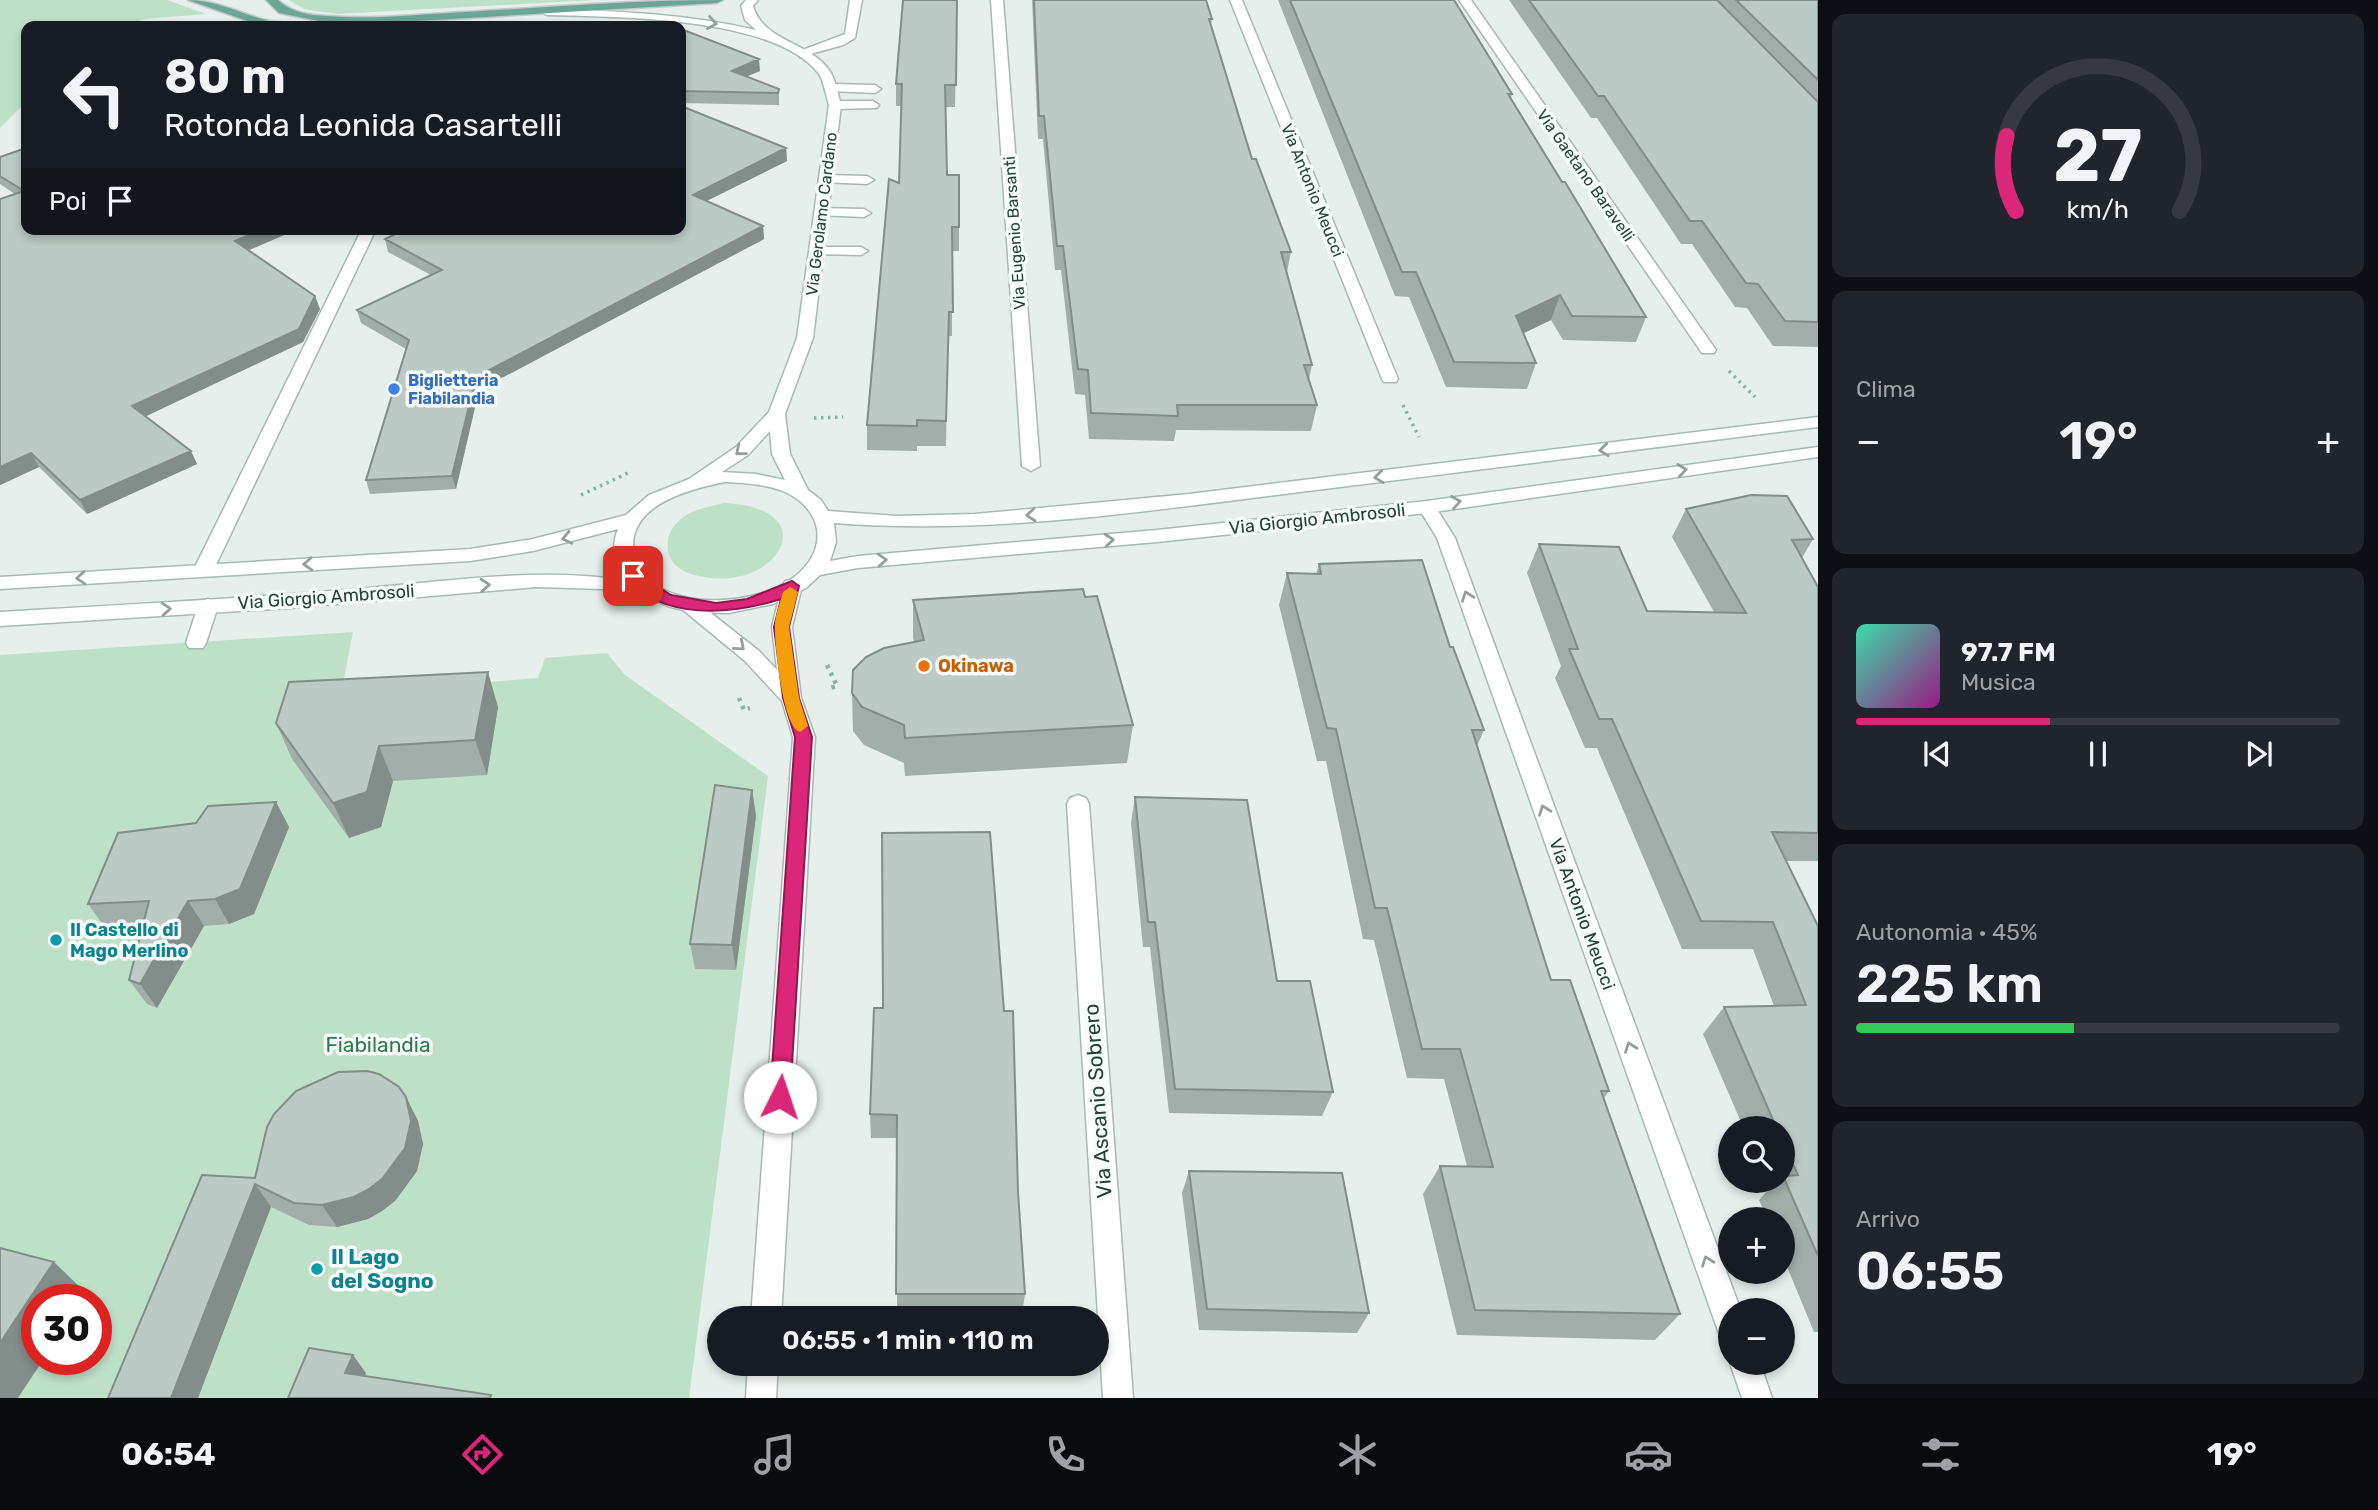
<!DOCTYPE html>
<html lang="it">
<head>
<meta charset="utf-8">
<style>
	:root { --surface:#171b24; --page:#20242c; --text:#f1f3f6; --muted:#9ea1a6; --line:#363941; --accent:#db2777 }
	body { margin:0; font-family:Rubik,sans-serif; background:var(--page); color:var(--text); height:100vh; display:flex; flex-direction:column; font-size:26px; white-space:nowrap }
	* { box-sizing:border-box; margin:0 }
	p { font-size:23px; color:var(--muted) }
	.icon { flex:none; width:38px; height:38px; fill:none; stroke:currentColor; stroke-width:2; stroke-linecap:round; stroke-linejoin:round }
	.map { position:relative; flex:1; overflow:hidden }
	.details { display:flex; flex-direction:column; gap:14px; padding:14px; background:#0d0f14; width:560px }
	.details>* { flex:none }
	.banner { position:absolute; left:21px; top:21px; width:665px; height:214px; border-radius:14px; box-shadow:0 4px 10px #0003; background:#171b24; color:var(--text); overflow:hidden }
	.fabs { position:absolute; left:1718px; top:1116px; display:grid; gap:14px }
	.fabs a { display:grid; place-items:center; width:77px; height:77px; border-radius:50%; background:var(--surface); box-shadow:0 4px 10px #0003; font-size:35px }
	.speed { position:absolute; left:21px; top:1284px; display:flex; gap:14px; font-size:35px; font-weight:700; text-align:center }
	.speed>* { display:grid; place-content:center; width:91px; height:91px; border-radius:50%; background:var(--surface); box-shadow:0 4px 10px #0003; line-height:1 }
	.speed .limit { border:10px solid #d22; background:#fff; color:#111 }
	.pin { position:absolute; display:grid; place-items:center; width:60px; height:60px; color:#fff; margin:-30px; border-radius:14px; box-shadow:0 4px 10px #0006 }
	.me { position:absolute; width:77px; margin:-38px; rotate:4deg; stroke-linejoin:round; filter:drop-shadow(0 0 5px #0008) }
	.turn { display:flex; align-items:center; gap:24px; height:147px; padding:0 28px; font-size:32px }
	.turn .icon { width:91px; height:91px; stroke-width:2.5 }
	.turn b { display:block; font-size:49px; line-height:60px }
	.then { display:flex; align-items:center; height:66px; padding:0 28px; background:#0003; gap:14px; font-size:26px }
	.big { font-size:52px; font-weight:600; line-height:1.1 }
	.details .widget { flex:1; display:flex; flex-direction:column; justify-content:center; gap:10px; min-width:0; padding:0 24px; border-radius:14px; background:var(--page) }
	.details .dial { align-items:center; gap:0 }
	.dial svg { height:182px; overflow:visible; fill:none; stroke:var(--line); stroke-width:7; stroke-linecap:round; text-anchor:middle }
	.dial text { fill:var(--text); stroke:none }
	.song { display:flex; align-items:center; gap:21px }
	.cover { width:84px; height:84px; border-radius:10px; background:linear-gradient(135deg,hsl(160 70% 55%),hsl(310 70% 35%)) }
	.played { height:7px; border-radius:4px; background:linear-gradient(90deg,var(--accent) 40%,var(--line) 40%) }
	.keys { display:flex; justify-content:space-around; direction:ltr }
	.heat { display:flex; justify-content:space-between; align-items:center; font-size:38px; direction:ltr }
	.charge { height:10px; border-radius:5px; background:linear-gradient(90deg,#34c759 45%,var(--line) 0) }
	.trip { position:absolute; left:707px; top:1306px; width:402px; height:70px; border-radius:35px; background:var(--surface); box-shadow:0 4px 10px #0003; font-weight:600; line-height:70px; text-align:center }
	.dock { display:flex; height:112px; justify-content:space-around; align-items:center; background:#090b0e; color:var(--muted) }
	.dock .icon { width:49px; height:49px }
	.dock .selected { color:var(--accent) }
	.dock b { font-size:32px; color:var(--text) }
	main { display:flex; flex:1; min-height:0 }
	.map>svg:first-child { display:block }
	.green { fill:#bfe0c8; fill-rule:evenodd }
	.lines { fill:none; stroke-linecap:round; stroke-linejoin:round }
	.service-casing { stroke:#a8b8b2; stroke-width:3 }
	.minor-casing { stroke:#a8b8b2; stroke-width:3 }
	.secondary-casing { stroke:#a4bbb3; stroke-width:3 }
	.primary-casing { stroke:#c2cac8; stroke-width:3 }
	.path-far1 { stroke:#86b3a5; stroke-width:3.5; stroke-dasharray:2.5 4.5; stroke-linecap:butt }
	.path { stroke:#86b3a5; stroke-width:4.5; stroke-dasharray:3.5 5; stroke-linecap:butt }
	.service { fill:#fff; fill-rule:evenodd }
	.minor { fill:#fff; fill-rule:evenodd }
	.secondary { fill:#fff; fill-rule:evenodd }
	.primary { fill:#6aa596; fill-rule:evenodd }
	.wall { fill:#a1aea9 }
	.shaded-wall { fill:#838d89 }
	.building { fill:#bbcac4; stroke:#838d89; stroke-width:2 }
	.oneway { stroke:#92a09c }
	.route { fill:#db2777; stroke:#8e194d; stroke-width:2 }
	.slow { fill:#f59e0b }
	.shop-dot { fill:#3f7fe0; stroke:#f7fbf9; stroke-width:2.5 }
	.food-dot { fill:#e8710a; stroke:#f7fbf9; stroke-width:2.5 }
	.culture-dot { fill:#0f9aa8; stroke:#f7fbf9; stroke-width:2.5 }
	.labels { text-anchor:middle; stroke-width:7; stroke-linejoin:round; paint-order:stroke }
	.far-street-label { font-size:16px; fill:#24423a; stroke:#f7fbf9 }
	.far-shop-label { font-size:16px; font-weight:bold; fill:#366cbe; stroke:#f7fbf9; text-anchor:start }
	.street-label { font-size:18px; fill:#24423a; stroke:#f7fbf9 }
	.food-label { font-size:18px; font-weight:bold; fill:#c56008; stroke:#f7fbf9; text-anchor:start }
	.culture-label { font-size:18px; font-weight:bold; fill:#0d838f; stroke:#f7fbf9; text-anchor:start }
	.near-park-label { font-size:21px; fill:#2d7a4b; stroke:#f7fbf9 }
	.near-street-label { font-size:21px; fill:#24423a; stroke:#f7fbf9 }
	.near-culture-label { font-size:21px; font-weight:bold; fill:#0d838f; stroke:#f7fbf9; text-anchor:start }
</style>
</head>
<body>
<main>
<div class="map">
<svg width="1818" height="1398" viewBox="0 0 1818 1398">
	<rect width="100%" height="100%" fill="#e6efeb"/>
	<!-- green -->
	<path class="green" d="M0,0H167L206,14L145,19L119,26H26V102L0,128Z
		M289,0H593L337,14L304,9Z
		M724,503C832,508 774,600 691,574C659,564 661,529 688,514C699,508 712,506 724,503Z
		M353,632L341,694L538,678L545,658L607,653L625,675L768,776L689,1398H0V655ZM37,1300H96V1360H37Z"/>
	<g class="lines">
		<defs>
			<path id="service" d="M850,0H862L855,38L843,45L800,57V51L845,34Z
				M834,84L875,85L881,89L875,93L830,91V85Z
				M873,101L879,105L877,108L835,109L829,105L835,101Z
				M826,175L867,176L874,180L867,184L821,182L819,179Z
				M821,208L864,209L871,213L864,217L816,215L814,212Z
				M362,229H376L214,569L211,573H197L194,569Z
				M817,247H861L868,251L861,255L812,254L810,251Z
				M208,599L215,601L218,606L206,643L203,648H189L186,643L198,606L201,601Z"/>
			<path id="minor" d="M991,0H1003L1040,466L1031,471L1022,466Z
				M1230,0H1242L1398,379L1396,382H1384L1382,379Z
				M1459,0H1471L1716,350L1714,353H1702Z
				M1427,501L1433,503L1455,538L1741,1311H1731V1340L1720,1336L1716,1325L1437,538L1418,507Z
				M792,580L799,581L802,586L792,627L801,698L815,737L781,1318H751L793,737L782,701L745,661L676,604L679,599H693L759,651L777,670L772,627L782,586L785,581Z
				M1078,795L1086,798L1089,804L1133,1398H1103L1067,804L1070,798Z
				M1731,1361V1363H1760L1772,1398H1742L1730,1363Z
				M748,1363H778L776,1398H746Z"/>
			<path id="secondary" d="M746,0H758L753,6C764,43 811,41 831,73C836,82 838,95 841,105L813,338L785,414L790,454L808,490L821,500L828,511L897,516L975,514L1189,494L1818,417V427C1643,449 1468,471 1292,493C1141,512 986,535 834,523L836,542L830,561L858,556L1157,530L1427,501L1818,447V457L1427,513L1157,542L858,568L820,575L806,588L773,604L729,613L691,612L667,606L647,597L604,589L536,587L290,608L0,626V612C119,605 238,599 356,589C445,582 539,566 627,581C615,565 610,548 618,529L533,551L470,561L0,589V577L470,549L533,539L626,515L649,495L689,479L736,447L769,412L797,338L829,105C826,96 824,82 819,74C776,16 614,17 547,15L541,12L547,9C618,11 687,14 756,30L745,20L741,6ZM770,431L772,454L785,480L756,474L722,472L748,455ZM725,482C744,483 765,484 783,491C824,509 830,550 793,578C756,606 666,613 638,567C634,561 633,554 633,547C632,503 691,489 725,482Z"/>
			<path id="primary" d="M188,0C217,0 241,14 269,21C278,23 287,21 295,26H262Z
				M266,0H278C292,13 309,15 327,16C373,20 421,14 466,12C552,7 637,0 723,0L717,3L418,21L329,23L279,13Z"/>
		</defs>
		<!-- service casing -->
		<use href="#service" class="service-casing"/>
		<!-- minor casing -->
		<use href="#minor" class="minor-casing"/>
		<!-- secondary casing -->
		<use href="#secondary" class="secondary-casing"/>
		<!-- primary casing -->
		<use href="#primary" class="primary-casing"/>
		<!-- path-far1 -->
		<path class="path-far1" d="M1729,371L1755,397
			M1403,405L1419,437
			M814,418L843,417
			M581,495L630,472"/>
		<!-- path -->
		<path class="path" d="M827,665L837,686L827,689
			M739,698L744,710L750,708"/>
		<!-- service -->
		<use href="#service" class="service"/>
		<!-- minor -->
		<use href="#minor" class="minor"/>
		<!-- secondary -->
		<use href="#secondary" class="secondary"/>
		<!-- primary -->
		<use href="#primary" class="primary"/>
	</g>
	<!-- wall -->
	<path class="wall" d="M957,0L955,107H946L947,175L959,227V251H952V336H948L946,446H917V451L867,450V425L899,183L901,106H896V84Z
		M1032,0H1206L1212,19L1211,24L1252,159L1291,252L1287,272L1312,365L1309,379L1317,405L1311,431L1176,430L1174,441L1089,439L1085,395L1075,394L1061,270H1055L1043,139H1038Z
		M1278,0H1454L1512,94L1511,98L1646,317L1636,342L1563,340L1551,320L1523,333L1536,363L1527,389L1446,387L1409,297L1395,296Z
		M1509,0H1818V347L1773,346L1747,308L1735,307L1692,244H1681L1597,118H1591Z
		M681,29L760,71L747,76L779,89V105L681,103Z
		M681,106L786,148L787,161L707,201L763,226L764,239L479,390L456,489L370,494L366,480L406,349L361,323L357,310L431,275L388,252L385,239Z
		M0,157L298,229L249,250L320,309L303,342L145,416L197,464L87,514L39,467L0,485V199L15,194L0,184Z
		M1686,509L1813,539L1802,558L1818,587V861H1786L1818,926V1332H1814L1783,1257V1220H1768L1759,1200L1769,1189L1766,1181H1783V1129H1744L1703,1034L1724,1007L1774,1006L1753,949H1682L1597,748H1585L1555,678L1561,666L1527,573L1539,544L1647,611L1714,612L1672,537Z
		M1319,564L1450,647L1484,730L1477,746L1551,980L1609,1091L1604,1098L1680,1314L1655,1340L1457,1335L1423,1194L1440,1166H1467L1444,1079L1407,1078L1374,940L1363,939L1326,761H1317L1279,605L1287,573L1316,574Z
		M1085,597L1133,725L1127,763L905,776L904,763L864,745L853,731L852,693L914,642L913,637V600Z
		M498,707L487,775L393,781L381,827L349,838L292,759L276,723Z
		M752,790L756,816L736,970L695,969L690,944Z
		M1135,797L1277,981L1333,1092L1322,1116L1169,1113L1150,947H1143L1131,823Z
		M276,802L289,827L254,914L229,924L204,926L157,1008L147,1004L129,980L142,927L106,929L88,904L196,823Z
		M874,1008L1018,1192L1025,1294L1022,1314H897V1138H871L870,1114Z
		M406,1097L418,1121L423,1144L417,1171L395,1201L382,1211L368,1219L337,1227L309,1225L271,1207L198,1398H108L255,1178Z
		M1189,1171L1369,1313L1357,1333L1199,1330L1182,1193Z"/>
	<!-- shaded-wall -->
	<path class="shaded-wall" d="M759,59L760,71L733,82L732,71Z
		M786,148L787,161L694,207L693,195Z
		M763,226L764,239L479,390L456,489L452,476L476,377Z
		M263,229H298L240,254L235,241Z
		M1560,295L1551,320L1507,341L1516,316Z
		M315,296L320,309L303,342L138,420L132,406Z
		M191,451L197,464L87,514L80,500Z
		M31,453L39,467L0,485V467Z
		M488,672L498,707L487,775L475,740Z
		M379,746L393,781L381,827L349,838L333,803Z
		M752,790L756,816L736,970L732,945Z
		M276,802L289,827L254,914L229,924L215,899Z
		M188,901L204,926L157,1008L140,984Z
		M406,1097L418,1121L423,1144L417,1171L395,1201L382,1211L368,1219L337,1227L322,1205Z
		M255,1184L271,1207L198,1398H171Z
		M54,1262L86,1293L81,1300H37V1360H43L18,1398H0V1343Z
		M353,1355L366,1373L359,1391L345,1373Z"/>
	<!-- building -->
	<path class="building" d="M903,0H957L956,85H945L947,175H959V227H952L953,312H949L946,421L917,420V426L867,425L889,179L899,183L902,84H896Z
		M1034,0H1206L1212,19H1209L1252,159H1256L1291,252H1281L1312,365H1304L1317,405H1177L1178,416L1091,413L1088,370L1078,369L1063,246H1057L1044,116H1039Z
		M1290,0H1454L1512,94H1508L1562,182H1565L1646,317L1572,316L1560,295L1516,316L1536,363L1454,362L1416,272H1402Z
		M1529,0H1717L1818,102V322L1785,321L1758,284L1746,283L1702,221H1690L1604,96H1598Z
		M1736,0H1818V80Z
		M681,29L759,59L732,71L779,89L778,93L681,91Z
		M681,106L786,148L693,195L763,226L476,377L452,476L366,480L409,340L357,310L442,270L385,239L406,229H681Z
		M26,148V229H263L235,241L315,296L299,329L132,406L191,451L80,500L31,453L0,467V199L24,191L0,176V157Z
		M1751,495L1787,496L1813,539L1792,540L1818,587V833L1772,832L1818,926V1256L1783,1176L1798,1175L1783,1142V1129H1777L1724,1007L1806,1005L1773,922L1701,921L1612,719H1599L1569,649H1578L1539,544L1619,547L1647,611L1746,613L1686,509Z
		M1422,560L1450,647H1453L1484,730H1472L1551,980H1570L1609,1091H1601L1680,1314L1475,1310L1440,1166L1493,1167L1460,1049H1422L1387,908H1375L1336,729L1327,728L1287,573L1321,574L1319,564Z
		M1083,589L1085,597L1097,596L1133,725L905,738L904,725L862,707L852,693L853,670L866,657L884,648L924,640L913,600Z
		M488,672L475,740L379,746L367,792L333,803L276,723L289,682Z
		M715,785L752,790L732,945L690,944Z
		M1135,797L1247,800L1277,981H1310L1333,1092L1175,1089L1155,922H1148Z
		M276,802L240,889L215,899L188,901L140,984L129,980L149,901L88,904L118,833L196,823L208,806Z
		M990,832L1004,1011H1013L1018,1192L1025,1294H896L897,1115L870,1114L874,1008H883L882,833Z
		M367,1071L379,1074L399,1087L406,1097L411,1121L405,1148L382,1179L369,1189L354,1197L322,1205L294,1203L255,1184L171,1398H108L202,1175L255,1178L267,1127L274,1114L296,1091L338,1072Z
		M1189,1171L1342,1173L1369,1313L1207,1309Z
		M0,1248L54,1262L0,1343Z
		M309,1348L353,1355L345,1373L491,1395L490,1398H288Z"/>
	<!-- one-way arrows -->
	<defs><path id="oneway-chevron" d="M-2-3.5L2.5 0L-2 3.5" fill="none" stroke-width="1.6" stroke-linecap="round" stroke-linejoin="round" transform="scale(1.75)"/></defs>
	<g class="oneway">
		<use href="#oneway-chevron" transform="translate(712 23) rotate(9)"/>
		<use href="#oneway-chevron" transform="translate(1604 450) rotate(173)"/>
		<use href="#oneway-chevron" transform="translate(740 451) rotate(141)"/>
		<use href="#oneway-chevron" transform="translate(1682 470) rotate(-8)"/>
		<use href="#oneway-chevron" transform="translate(1379 477) rotate(173)"/>
		<use href="#oneway-chevron" transform="translate(1456 502) rotate(-9)"/>
		<use href="#oneway-chevron" transform="translate(1031 515) rotate(175)"/>
		<use href="#oneway-chevron" transform="translate(567 538) rotate(167)"/>
		<use href="#oneway-chevron" transform="translate(1109 540) rotate(-5)"/>
		<use href="#oneway-chevron" transform="translate(882 560) rotate(-4)"/>
		<use href="#oneway-chevron" transform="translate(308 564) rotate(177)"/>
		<use href="#oneway-chevron" transform="translate(81 578) rotate(176)"/>
		<use href="#oneway-chevron" transform="translate(485 585) rotate(-5)"/>
		<use href="#oneway-chevron" transform="translate(1467 596) rotate(-110)"/>
		<use href="#oneway-chevron" transform="translate(166 609) rotate(-4)"/>
		<use href="#oneway-chevron" transform="translate(740 646) rotate(41)"/>
		<use href="#oneway-chevron" transform="translate(1544 810) rotate(-110)"/>
		<use href="#oneway-chevron" transform="translate(1630 1047) rotate(-110)"/>
		<use href="#oneway-chevron" transform="translate(1707 1261) rotate(-110)"/>
	</g>
	<!-- route -->
	<path class="route" d="M633,571L671,595L716,603L747,599L792,581L799,586L789,627L799,698L812,737L790,1097L787,1103L780,1106L773,1103L770,1097L795,737L783,698L774,627L781,599C733,614 661,622 626,576L628,573Z"/>
	<!-- slow -->
	<path class="slow" d="M790,587L798,592L789,627L799,698L808,726L800,732C783,727 775,648 775,629C774,617 780,604 783,592Z"/>
	<!-- markers -->
	<circle class="shop-dot" cx="394" cy="389" r="7"/>
	<circle class="food-dot" cx="924" cy="666" r="7"/>
	<g class="culture-dot">
		<circle cx="56" cy="940" r="7"/>
		<circle cx="317" cy="1269" r="7"/>
	</g>
	<g class="labels">
		<!-- far-street labels -->
		<g class="far-street-label">
			<text transform="translate(1586 175) rotate(55)" y="6">Via Gaetano Baravelli</text>
			<text transform="translate(1313 190) rotate(68)" y="6">Via Antonio Meucci</text>
			<text transform="translate(821 214) rotate(-83)" y="6">Via Gerolamo Cardano</text>
			<text transform="translate(1014 233) rotate(-94)" y="6">Via Eugenio Barsanti</text>
		</g>
		<!-- far-shop labels -->
		<g class="far-shop-label">
			<text x="408" y="386">Biglietteria<tspan x="408" dy="18">Fiabilandia</tspan></text>
		</g>
		<!-- street labels -->
		<g class="street-label">
			<text transform="translate(1317 519) rotate(-6)" y="6">Via Giorgio Ambrosoli</text>
			<text transform="translate(326 597) rotate(-4)" y="6">Via Giorgio Ambrosoli</text>
			<text transform="translate(1582 914) rotate(70)" y="6">Via Antonio Meucci</text>
		</g>
		<!-- food labels -->
		<g class="food-label">
			<text x="938" y="672">Okinawa</text>
		</g>
		<!-- culture labels -->
		<g class="culture-label">
			<text x="70" y="936">Il Castello di<tspan x="70" dy="21">Mago Merlino</tspan></text>
		</g>
		<!-- near-park labels -->
		<g class="near-park-label">
			<text x="378" y="1052">Fiabilandia</text>
		</g>
		<!-- near-street labels -->
		<g class="near-street-label">
			<text transform="translate(1098 1101) rotate(-94)" y="7">Via Ascanio Sobrero</text>
		</g>
		<!-- near-culture labels -->
		<g class="near-culture-label">
			<text x="331" y="1264">Il Lago<tspan x="331" dy="24">del Sogno</tspan></text>
		</g>
	</g>
</svg>
<div class="fabs">
<a><svg class="icon" aria-label="search" viewBox="0 0 24 24"><circle cx="10" cy="10" r="6"/><path d="M15 15l6 6"/></svg></a>
<a>+</a>
<a>−</a>
</div>
<div class="speed"><div class="limit">30</div></div>
<div class="pin" style="left:633px;top:576px;background:#d93025"><svg class="icon" aria-label="arrive" viewBox="0 0 24 24"><path d="M6 21V4h12l-3 4 3 4H6"/></svg></div>
<svg class="me" style="left:780px;top:1097px" viewBox="-20 -20 40 40"><circle r="19" fill="#fff"/><path d="M0-13L10 11 0 6-10 11z" fill="#db2777"/></svg>
<div class="trip">06:55 · 1 min · 110 m</div>
<div class="banner">
<div class="turn"><svg class="icon" aria-label="left" viewBox="0 0 24 24"><path d="M17 20v-9H6M10 6l-5 5 5 5"/></svg><div><b>80 m</b>Rotonda Leonida Casartelli</div></div>
<div class="then">Poi<svg class="icon" aria-label="arrive" viewBox="0 0 24 24"><path d="M6 21V4h12l-3 4 3 4H6"/></svg></div>
</div>
</div>
<section class="details">
<div class="widget dial"><svg viewBox="0 0 100 80">
<path d="M14 69A42 42 0 1 1 86 69"/>
<path d="M14 69A42 42 0 0 1 10 36" stroke="#db2777"/>
<text x="50" y="56" font-size="32" font-weight="700">27</text>
<text x="50" y="72" font-size="11">km/h</text>
</svg></div>
<div class="widget"><p>Clima</p>
<div class="heat"><a>−</a><b class="big">19°</b><a>+</a></div>
</div>
<div class="widget">
<div class="song"><i class="cover"></i><div><b>97.7 FM</b><p>Musica</p></div></div>
<div class="played"></div>
<div class="keys"><svg class="icon" aria-label="previous" viewBox="0 0 24 24"><path d="M18 5L8 12l10 7zM5 5v14"/></svg><svg class="icon" aria-label="pause" viewBox="0 0 24 24"><path d="M8 5v14M16 5v14"/></svg><svg class="icon" aria-label="next" viewBox="0 0 24 24"><path d="M6 5l10 7-10 7zM19 5v14"/></svg></div>
</div>
<div class="widget"><p>Autonomia · 45%</p><b class="big">225 km</b><div class="charge"></div></div>
<div class="widget"><p>Arrivo</p><b class="big">06:55</b></div>
</section>
</main>
<nav class="dock">
<b>06:54</b>
<svg class="icon selected" aria-label="directions" viewBox="0 0 24 24"><path d="M12 3l9 9-9 9-9-9zM9 14v-3h6M13 9l2 2-2 2"/></svg>
<svg class="icon" aria-label="music" viewBox="0 0 24 24"><path d="M9 18V5l10-2v13"/><circle cx="6" cy="18" r="3"/><circle cx="16" cy="16" r="3"/></svg>
<svg class="icon" aria-label="phone" viewBox="0 0 24 24"><path d="M5 4h4l2 5-3 2q2 4 5 5l2-3 5 2v4C11 20 4 13 5 4z"/></svg>
<svg class="icon" aria-label="climate" viewBox="0 0 24 24"><path d="M12 3v18M4 7l16 10M4 17L20 7"/></svg>
<svg class="icon" aria-label="car" viewBox="0 0 24 24"><path d="M5 17H2v-5l4-1 3-4h7l3 4 3 1v5h-3M9 17h6M6 11h13"/><circle cx="7" cy="17" r="2"/><circle cx="17" cy="17" r="2"/></svg>
<svg class="icon" aria-label="filters" viewBox="0 0 24 24"><path d="M4 7h16M4 17h16"/><circle cx="9" cy="7" r="2"/><circle cx="15" cy="17" r="2"/></svg>
<b>19°</b>
</nav>
</body>
</html>
